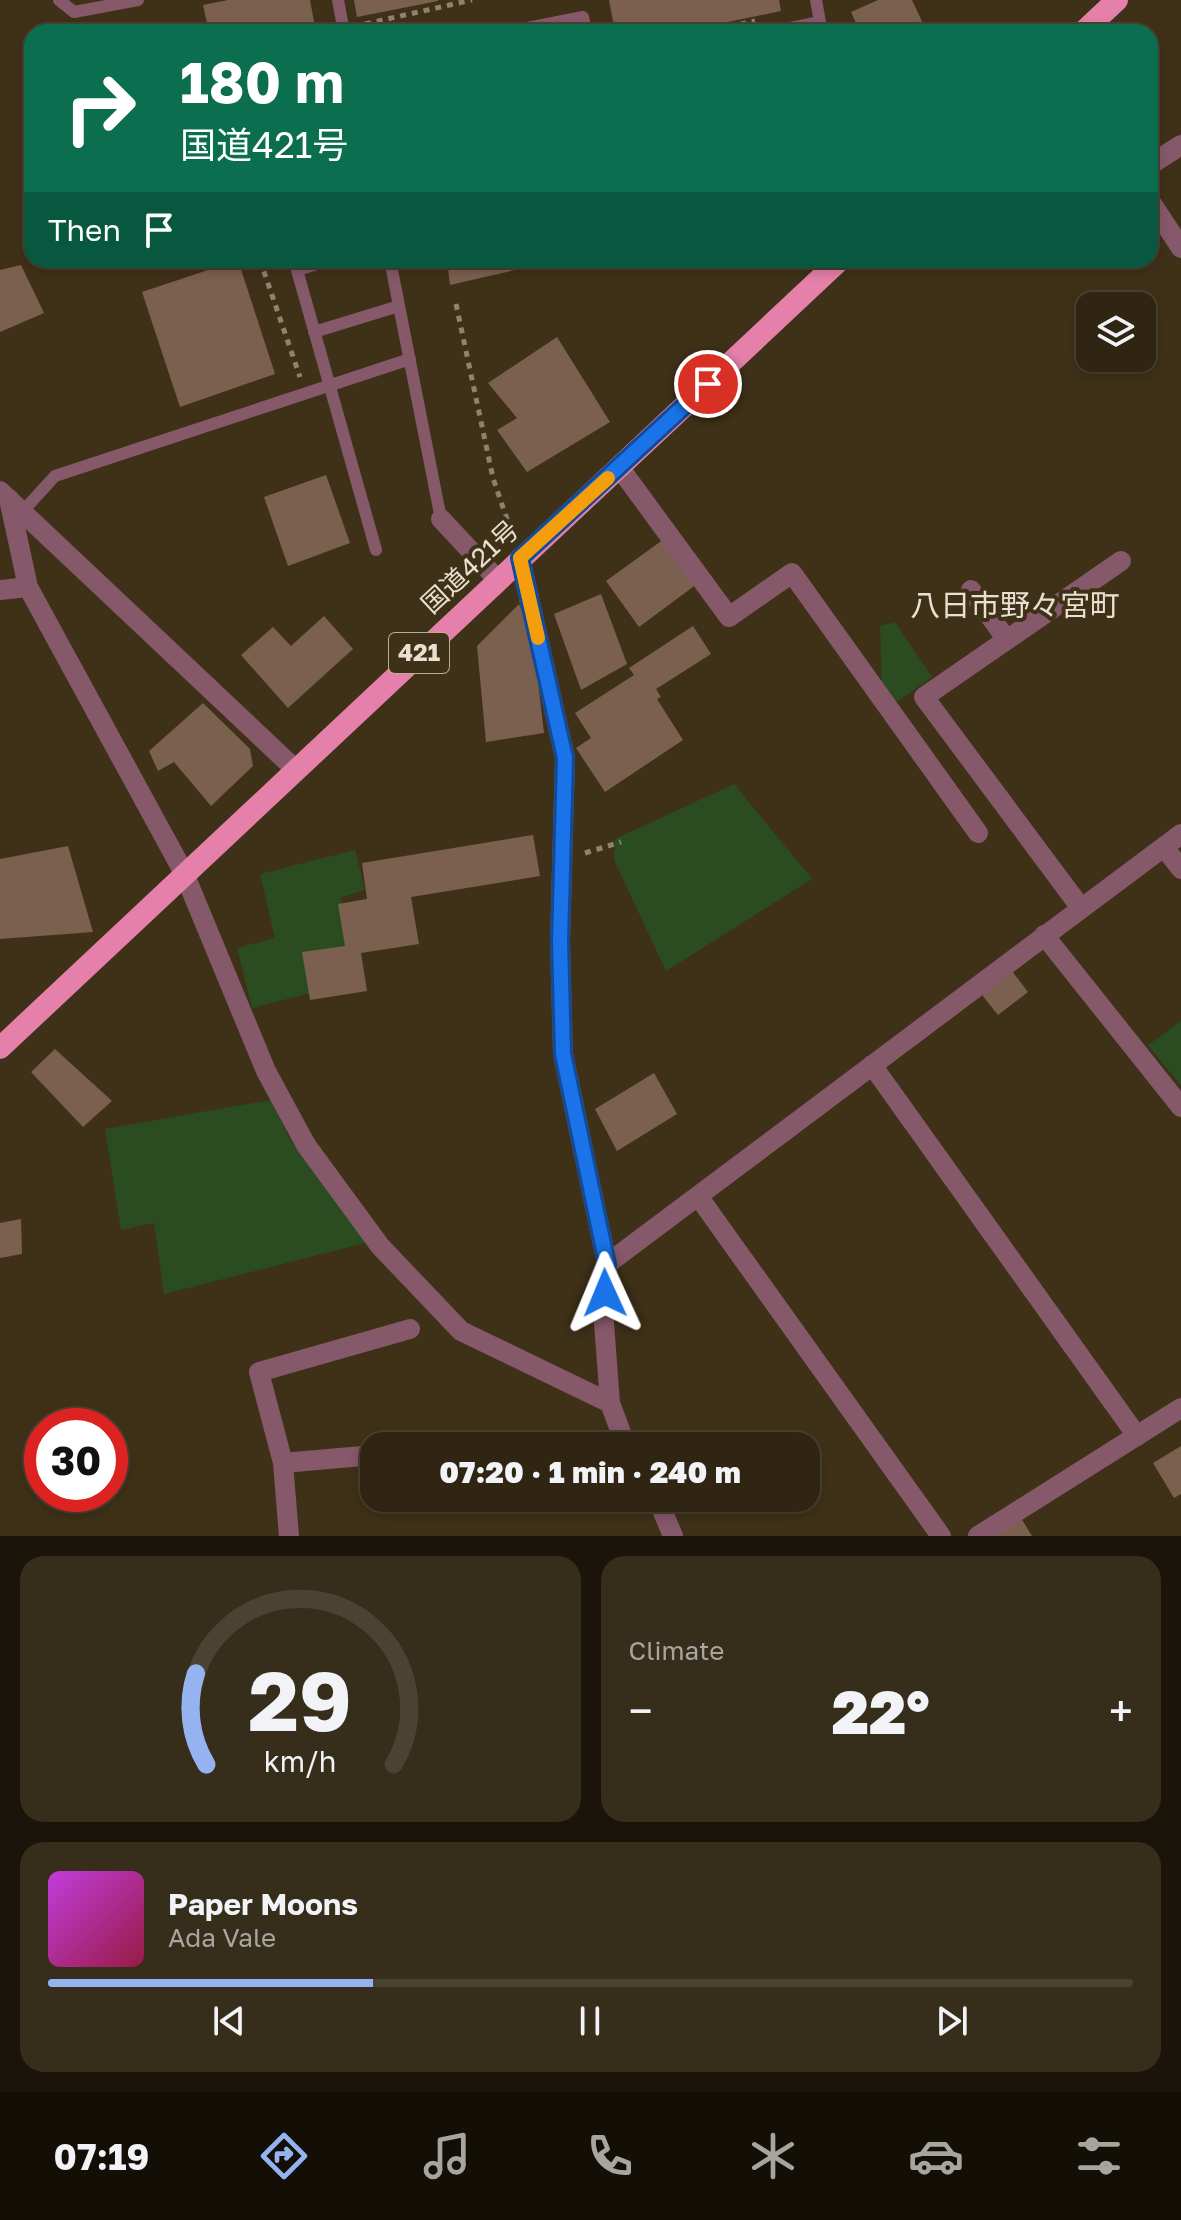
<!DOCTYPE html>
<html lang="en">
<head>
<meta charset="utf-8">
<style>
	:root { --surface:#2f2512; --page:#372d1b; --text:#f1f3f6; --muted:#a7a59f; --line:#4a4232; --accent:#95b2f1 }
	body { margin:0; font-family:"Golos Text","Noto Sans JP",sans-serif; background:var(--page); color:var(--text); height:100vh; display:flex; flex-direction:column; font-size:30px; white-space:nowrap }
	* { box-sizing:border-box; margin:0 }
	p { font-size:26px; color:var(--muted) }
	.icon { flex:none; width:44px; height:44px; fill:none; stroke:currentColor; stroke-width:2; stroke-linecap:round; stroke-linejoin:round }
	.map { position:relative; height:1536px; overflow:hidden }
	.drawer { display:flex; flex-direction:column; gap:20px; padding:20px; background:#1a140a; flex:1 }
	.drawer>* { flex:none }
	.banner { position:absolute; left:24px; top:24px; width:1134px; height:244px; border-radius:24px; box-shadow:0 4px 12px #0003,0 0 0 2px var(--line); background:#0b6e4f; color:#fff; overflow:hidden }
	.controls { position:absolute; left:1076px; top:292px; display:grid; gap:16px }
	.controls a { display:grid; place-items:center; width:80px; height:80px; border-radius:16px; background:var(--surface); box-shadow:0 4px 12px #0003,0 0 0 2px var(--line); font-size:40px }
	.speed { position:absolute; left:24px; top:1408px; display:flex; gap:16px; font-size:40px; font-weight:700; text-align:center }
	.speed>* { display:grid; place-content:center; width:104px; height:104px; border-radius:50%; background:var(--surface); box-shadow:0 4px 12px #0003,0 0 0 2px var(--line); line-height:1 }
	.speed .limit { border:12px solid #d22; background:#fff; color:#111 }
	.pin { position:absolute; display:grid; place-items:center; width:68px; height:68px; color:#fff; margin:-34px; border:4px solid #fff; border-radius:50%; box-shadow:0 2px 8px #0007 }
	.me { position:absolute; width:88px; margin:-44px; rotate:359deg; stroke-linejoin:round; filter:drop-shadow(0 0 6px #0008) }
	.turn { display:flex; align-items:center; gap:28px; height:168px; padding:0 24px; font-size:36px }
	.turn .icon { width:104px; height:104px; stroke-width:2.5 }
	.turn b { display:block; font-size:56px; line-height:68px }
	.then { display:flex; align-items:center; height:76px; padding:0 24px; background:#0003; gap:16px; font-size:30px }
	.big { font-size:60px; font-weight:800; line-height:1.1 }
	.drawer .widget { flex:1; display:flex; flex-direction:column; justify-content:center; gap:12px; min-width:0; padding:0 28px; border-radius:24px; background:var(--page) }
	.drawer .dial { align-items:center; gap:0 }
	.dial svg { height:208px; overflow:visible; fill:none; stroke:var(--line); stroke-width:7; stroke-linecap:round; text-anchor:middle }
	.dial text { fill:var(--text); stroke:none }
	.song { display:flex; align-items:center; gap:24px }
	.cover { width:96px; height:96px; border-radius:12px; background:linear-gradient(135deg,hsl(290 70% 55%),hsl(340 70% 35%)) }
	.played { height:8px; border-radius:4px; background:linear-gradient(90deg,var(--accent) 30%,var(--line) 30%) }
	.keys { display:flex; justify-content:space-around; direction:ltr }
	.heat { display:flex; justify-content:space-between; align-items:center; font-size:44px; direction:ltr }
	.drawer .tiles { flex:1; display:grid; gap:20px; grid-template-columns:1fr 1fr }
	.widget:last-child { grid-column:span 2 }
	.trip { position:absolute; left:360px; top:1432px; width:460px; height:80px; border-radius:24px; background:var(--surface); box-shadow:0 4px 12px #0003,0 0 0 2px var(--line); font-weight:800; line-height:80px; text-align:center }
	.dock { display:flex; height:128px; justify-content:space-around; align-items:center; background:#130f07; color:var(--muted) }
	.dock .icon { width:56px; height:56px }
	.dock .active { color:var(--accent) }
	.dock b { font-size:36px; color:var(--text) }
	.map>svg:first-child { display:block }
	.green { fill:#2a4c20 }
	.building { fill:#7b604f }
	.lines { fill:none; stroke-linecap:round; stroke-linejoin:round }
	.path { stroke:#8f836f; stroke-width:5; stroke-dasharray:6 6; stroke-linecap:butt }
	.service { stroke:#85586a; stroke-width:12 }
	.minor { stroke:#85586a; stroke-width:20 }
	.tertiary { stroke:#85586a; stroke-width:20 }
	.trunk { stroke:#e480aa; stroke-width:22 }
	.route-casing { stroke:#114b97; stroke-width:20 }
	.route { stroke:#1a73e8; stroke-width:14 }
	.slow { stroke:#f59e0b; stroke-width:14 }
	.labels { text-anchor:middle; stroke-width:8; stroke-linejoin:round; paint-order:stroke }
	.shield { fill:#3f3118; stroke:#b6ac9a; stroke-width:2 }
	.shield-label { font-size:24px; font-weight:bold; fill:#e9e0d1 }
	.street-label { font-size:26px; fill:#e9e0d1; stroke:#3f3118 }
	.quarter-label { font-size:30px; fill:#e9e0d1; stroke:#3f3118 }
</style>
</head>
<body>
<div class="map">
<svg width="1181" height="1536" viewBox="0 0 1181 1536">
	<rect width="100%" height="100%" fill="#3f3118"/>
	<!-- green -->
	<path class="green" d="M895,622L932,677L891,706L882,693L880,626Z
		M734,784L812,879L666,971L614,860L615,839Z
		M355,850L365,890L341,897L353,948L318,991L252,1008L237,948L275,938L260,874Z
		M1181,1021V1086L1148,1045Z
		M271,1100L290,1139L369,1242L164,1294L154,1223L121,1230L105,1129Z"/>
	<!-- building -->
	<path class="building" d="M228,0H310L316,32H209L203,5Z
		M354,0H438V1L357,17Z
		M609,0H779L781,11L679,32H615Z
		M878,0H912L927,32H860L851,12Z
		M238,260L275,374L180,407L142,292Z
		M447,260H554V261L450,285Z
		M21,265L44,313L0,332V270Z
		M557,337L610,422L527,472L497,430L517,418L488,383Z
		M326,475L350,543L288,566L264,497Z
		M664,539L697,584L639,627L606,581Z
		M601,594L627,664L581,690L554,614Z
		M519,604L533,640L544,733L486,742L477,646Z
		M324,616L353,649L288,708L241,655L273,627L291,646Z
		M693,626L711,654L656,689L661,697L657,699L683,740L605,792L576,748L591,738L575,713L634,675L629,668Z
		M203,703L250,749L253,766L211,806L174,762L158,771L149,751Z
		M533,835L540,876L411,897L419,944L361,953L367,991L310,1000L302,952L345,946L338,904L367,899L362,863Z
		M68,846L93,932L0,939V859Z
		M1012,971L1028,992L998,1015L982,995Z
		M55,1049L112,1101L83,1127L31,1072Z
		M654,1073L677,1114L617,1151L595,1109Z
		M21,1219L22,1254L0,1258V1223Z
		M1181,1446V1494L1174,1498L1153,1463Z
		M1021,1518L1032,1536H993Z"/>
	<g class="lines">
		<!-- path -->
		<path class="path" d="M365,24L472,0
			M705,32L755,21
			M260,260L300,377
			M456,304L493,478L512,534
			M585,853L621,842"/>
		<!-- service -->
		<path class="service" d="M59,0L74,12L138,0
			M338,0L344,32
			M506,32L583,17L586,32
			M771,32L820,22L816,0
			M331,260L297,270L376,550
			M390,260L441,519
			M314,332L399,306
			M22,512L55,476L410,359"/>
		<!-- minor -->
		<path class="minor" d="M1150,165L1181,145
			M1150,201L1181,248
			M619,467L729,617L792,573L978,833
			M9,499L28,587L184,873L266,1071L306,1145L380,1246L461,1331L610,1403
			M441,519L497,579
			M520,558L565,758L560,942L563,1054L607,1264L604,1323L610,1403L626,1446
			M0,590L28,587
			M971,590L1007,640
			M1164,847L1181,869
			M1081,908L924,697L1121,561
			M1044,935L1181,1107
			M872,1065L1137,1436
			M698,1196L941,1536
			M607,1264L1181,834
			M283,1463L259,1372L410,1329
			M657,1498L673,1536
			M289,1536L283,1463L374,1455
			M978,1536L1181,1408"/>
		<!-- tertiary -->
		<path class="tertiary" d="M0,491L296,770"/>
		<!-- trunk -->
		<path class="trunk" d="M1083,32L1117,0
			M0,1048L840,260"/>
	</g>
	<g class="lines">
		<defs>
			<path id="route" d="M605,1293L607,1264L563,1054L560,942L565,758L520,558L708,384"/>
		</defs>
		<!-- route casing -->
		<use href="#route" class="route-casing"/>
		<!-- route -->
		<use href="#route" class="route"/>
		<!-- slow -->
		<path class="slow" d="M538,638L520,558L608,478"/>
	</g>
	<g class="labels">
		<!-- shield labels -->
		<rect class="shield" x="389" y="633" width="60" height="40" rx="6"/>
		<g class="shield-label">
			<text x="419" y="661">421</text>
		</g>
		<!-- street labels -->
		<g class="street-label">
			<text transform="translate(470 567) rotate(-43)" y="9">国道421号</text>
		</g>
		<!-- quarter labels -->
		<g class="quarter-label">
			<text x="1015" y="616">八日市野々宮町</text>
		</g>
	</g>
</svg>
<div class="controls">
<a><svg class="icon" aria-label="layers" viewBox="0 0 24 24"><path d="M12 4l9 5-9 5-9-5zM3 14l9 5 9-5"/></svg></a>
</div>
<div class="speed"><div class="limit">30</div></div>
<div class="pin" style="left:708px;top:384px;background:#d93025"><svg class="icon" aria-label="arrive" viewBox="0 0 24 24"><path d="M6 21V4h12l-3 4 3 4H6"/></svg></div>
<svg class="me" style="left:605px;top:1293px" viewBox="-20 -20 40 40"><path d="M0-17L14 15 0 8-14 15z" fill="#1a73e8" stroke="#fff" stroke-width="4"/></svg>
<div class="trip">07:20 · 1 min · 240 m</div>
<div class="banner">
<div class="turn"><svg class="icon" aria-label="right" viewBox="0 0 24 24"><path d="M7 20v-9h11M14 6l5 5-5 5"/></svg><div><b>180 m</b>国道421号</div></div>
<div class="then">Then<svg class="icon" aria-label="arrive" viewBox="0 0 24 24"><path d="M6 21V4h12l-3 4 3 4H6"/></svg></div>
</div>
</div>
<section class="drawer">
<div class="tiles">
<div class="widget dial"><svg viewBox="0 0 100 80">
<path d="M14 69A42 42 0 1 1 86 69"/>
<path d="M14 69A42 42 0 0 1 10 34" stroke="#95b2f1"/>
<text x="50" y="56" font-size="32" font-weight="700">29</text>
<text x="50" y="72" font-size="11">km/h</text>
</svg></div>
<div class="widget"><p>Climate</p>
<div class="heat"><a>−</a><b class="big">22°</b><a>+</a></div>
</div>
<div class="widget">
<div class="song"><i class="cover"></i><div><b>Paper Moons</b><p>Ada Vale</p></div></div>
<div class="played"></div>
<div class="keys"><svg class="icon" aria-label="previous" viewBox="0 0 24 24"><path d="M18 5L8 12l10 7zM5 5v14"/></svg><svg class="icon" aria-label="pause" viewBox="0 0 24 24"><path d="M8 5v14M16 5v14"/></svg><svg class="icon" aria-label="next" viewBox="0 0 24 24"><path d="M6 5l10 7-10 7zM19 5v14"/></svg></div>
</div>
</div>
</section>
<nav class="dock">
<b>07:19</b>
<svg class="icon active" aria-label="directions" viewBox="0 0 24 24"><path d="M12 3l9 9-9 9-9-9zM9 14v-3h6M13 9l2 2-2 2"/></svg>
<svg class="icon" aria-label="music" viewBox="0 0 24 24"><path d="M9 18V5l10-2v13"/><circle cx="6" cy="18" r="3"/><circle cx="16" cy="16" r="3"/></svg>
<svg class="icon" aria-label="phone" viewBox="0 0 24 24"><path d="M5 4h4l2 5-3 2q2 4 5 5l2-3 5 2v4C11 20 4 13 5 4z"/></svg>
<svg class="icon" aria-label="climate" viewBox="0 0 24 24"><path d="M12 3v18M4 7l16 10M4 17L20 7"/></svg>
<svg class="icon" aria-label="car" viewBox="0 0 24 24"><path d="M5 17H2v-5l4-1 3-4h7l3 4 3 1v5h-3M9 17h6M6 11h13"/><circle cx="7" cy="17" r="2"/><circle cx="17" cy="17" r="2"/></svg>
<svg class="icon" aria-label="filters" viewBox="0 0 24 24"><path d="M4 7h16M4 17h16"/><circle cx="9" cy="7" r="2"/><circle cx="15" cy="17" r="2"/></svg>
</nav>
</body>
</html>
